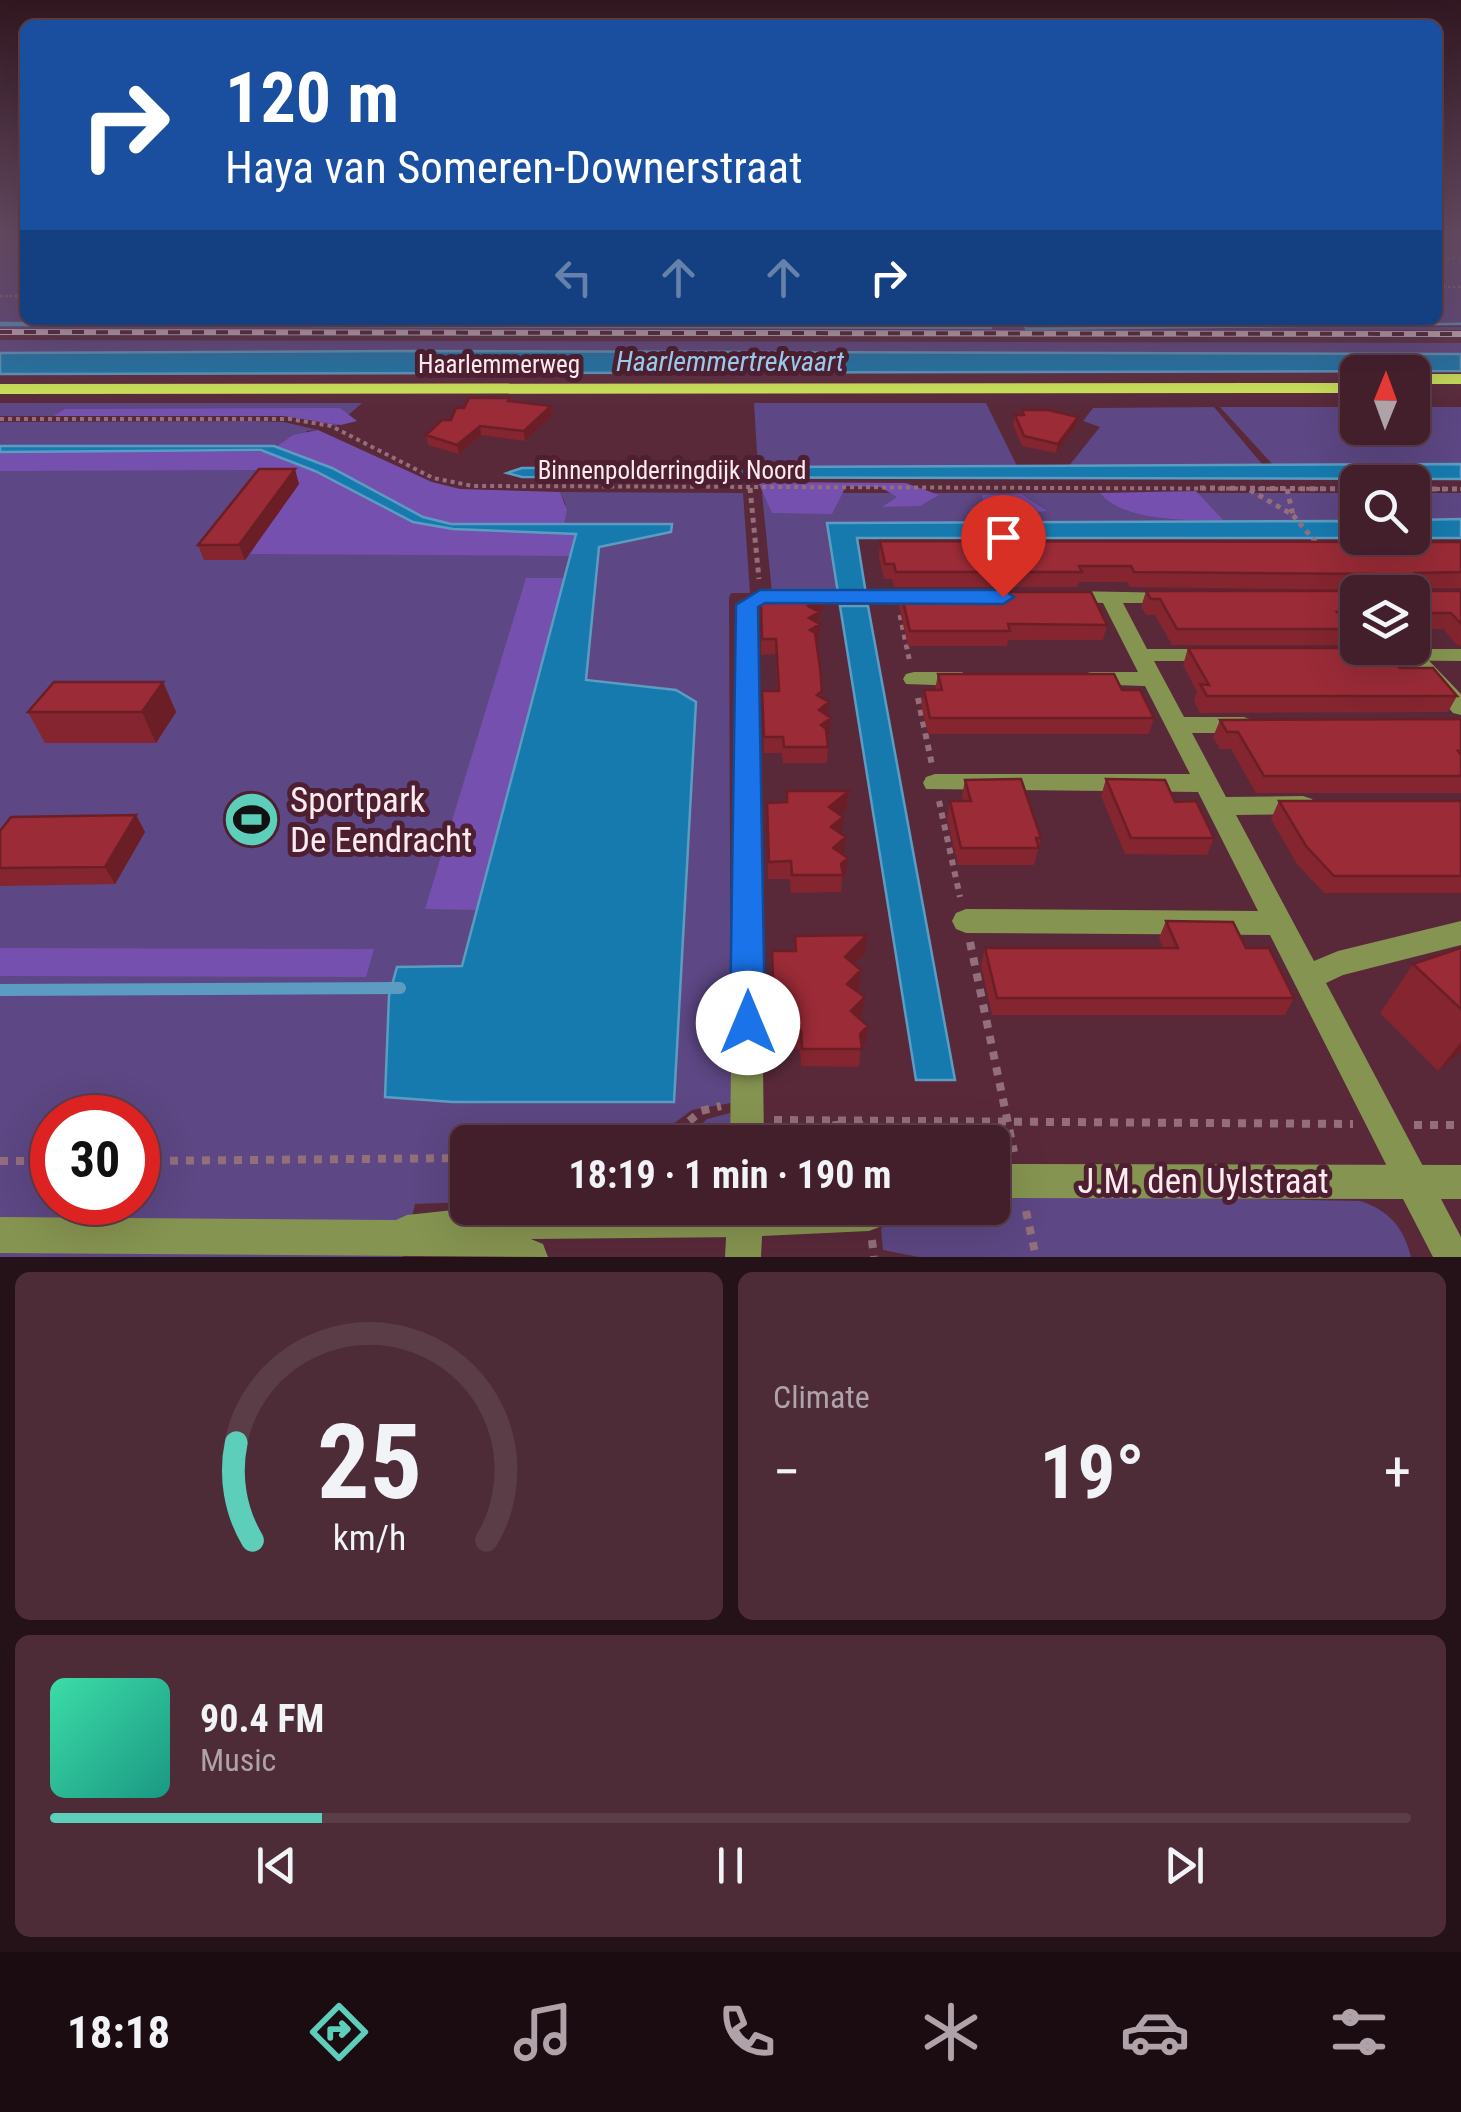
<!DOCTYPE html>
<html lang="en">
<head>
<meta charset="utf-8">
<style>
	:root { --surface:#431f2c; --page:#4d2c38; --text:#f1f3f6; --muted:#afa2a9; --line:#5b3d48; --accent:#5dceb9 }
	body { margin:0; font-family:"Roboto Condensed",sans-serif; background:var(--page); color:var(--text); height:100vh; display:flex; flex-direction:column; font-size:38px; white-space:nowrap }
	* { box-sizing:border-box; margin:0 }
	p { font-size:32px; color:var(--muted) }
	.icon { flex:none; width:55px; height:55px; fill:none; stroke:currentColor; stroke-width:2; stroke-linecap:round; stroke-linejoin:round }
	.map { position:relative; height:1257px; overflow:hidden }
	.details { display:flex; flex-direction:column; gap:15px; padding:15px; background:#251118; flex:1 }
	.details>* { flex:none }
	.guide { position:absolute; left:20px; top:20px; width:1422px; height:305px; border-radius:15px; box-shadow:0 10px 40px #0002,0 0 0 2px var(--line); background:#1a4fa0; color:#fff; overflow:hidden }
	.needle { width:65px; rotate:1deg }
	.controls { position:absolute; left:1340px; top:355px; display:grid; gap:20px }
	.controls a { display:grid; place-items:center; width:90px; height:90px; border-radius:15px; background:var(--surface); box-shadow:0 10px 40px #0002,0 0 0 2px var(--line); font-size:50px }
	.speed { position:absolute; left:30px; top:1095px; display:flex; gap:20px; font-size:50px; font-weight:700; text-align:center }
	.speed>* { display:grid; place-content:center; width:130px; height:130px; border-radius:50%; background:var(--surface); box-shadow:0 10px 40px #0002,0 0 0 2px var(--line); line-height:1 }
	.speed .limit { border:15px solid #d22; background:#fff; color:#111 }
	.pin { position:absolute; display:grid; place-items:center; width:85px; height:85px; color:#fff; margin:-102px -42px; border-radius:50% 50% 50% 0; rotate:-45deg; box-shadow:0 0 10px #0007 }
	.pin .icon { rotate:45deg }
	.me { position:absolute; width:110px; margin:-55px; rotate:0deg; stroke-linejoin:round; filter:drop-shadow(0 0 8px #0008) }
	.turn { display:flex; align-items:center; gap:35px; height:210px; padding:0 40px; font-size:45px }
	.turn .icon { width:130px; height:130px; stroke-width:2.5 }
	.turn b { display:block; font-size:70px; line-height:85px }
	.lanes { display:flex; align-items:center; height:95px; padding:0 40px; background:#0003; justify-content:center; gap:50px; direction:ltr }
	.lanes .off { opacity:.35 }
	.big { font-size:75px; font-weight:700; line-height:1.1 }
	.details .widget { flex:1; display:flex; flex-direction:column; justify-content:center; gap:15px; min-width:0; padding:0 35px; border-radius:15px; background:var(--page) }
	.details .dial { align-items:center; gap:0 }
	.dial svg { height:260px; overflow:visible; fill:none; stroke:var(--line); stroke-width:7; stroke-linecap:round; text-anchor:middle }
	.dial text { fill:var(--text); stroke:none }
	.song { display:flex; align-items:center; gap:30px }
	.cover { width:120px; height:120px; border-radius:15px; background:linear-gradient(135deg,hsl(160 70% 55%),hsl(170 70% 35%)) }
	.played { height:10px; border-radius:5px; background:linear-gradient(90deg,var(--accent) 20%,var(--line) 20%) }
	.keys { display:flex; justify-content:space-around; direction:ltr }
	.heat { display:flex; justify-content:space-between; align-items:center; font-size:55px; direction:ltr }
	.details .tiles { flex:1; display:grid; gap:15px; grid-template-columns:1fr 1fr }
	.widget:last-child { grid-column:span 2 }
	.trip { position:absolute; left:450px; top:1125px; width:560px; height:100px; border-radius:15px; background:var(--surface); box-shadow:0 10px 40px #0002,0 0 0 2px var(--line); font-weight:700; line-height:100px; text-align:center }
	.tab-bar { display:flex; height:160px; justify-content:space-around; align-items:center; background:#1b0c12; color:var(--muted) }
	.tab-bar .icon { width:70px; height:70px }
	.tab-bar .active { color:var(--accent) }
	.tab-bar b { font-size:45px; color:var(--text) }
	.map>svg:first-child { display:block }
	.green { fill:#5d4784; fill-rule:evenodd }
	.forest { fill:#7550af }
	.water { fill:#177aae; stroke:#5c9cc2; stroke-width:2.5 }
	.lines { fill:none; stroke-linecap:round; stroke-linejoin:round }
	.stream { stroke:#5c9cc2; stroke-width:12 }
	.path-far4 { stroke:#946e7b; stroke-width:2.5; stroke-dasharray:2.5 2.5; stroke-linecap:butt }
	.path-far3 { stroke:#946e7b; stroke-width:4; stroke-dasharray:4 4; stroke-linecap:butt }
	.path-far2 { stroke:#946e7b; stroke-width:5; stroke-dasharray:5 5; stroke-linecap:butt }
	.path-far1 { stroke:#946e7b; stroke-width:6; stroke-dasharray:6 6; stroke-linecap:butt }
	.path { stroke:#946e7b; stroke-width:8; stroke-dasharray:8 8; stroke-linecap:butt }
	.pedestrian { fill:#869451; fill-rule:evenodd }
	.minor { fill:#869451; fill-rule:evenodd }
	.tertiary { fill:#869451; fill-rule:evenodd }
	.primary { fill:#d1ed57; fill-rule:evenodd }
	.rail-casing { stroke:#d8bec6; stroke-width:6 }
	.rail { stroke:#4d1f30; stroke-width:4; stroke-dasharray:12; stroke-linecap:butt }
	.wall { fill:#84252f }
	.shaded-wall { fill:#6c1e26 }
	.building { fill:#9a2b37; stroke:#6c1e26; stroke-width:2.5 }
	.route { fill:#1a73e8; stroke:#114b97; stroke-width:2.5 }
	.labels { text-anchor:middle; stroke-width:10; stroke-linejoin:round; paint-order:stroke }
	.far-street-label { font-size:25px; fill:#feebf0; stroke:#4d1f30 }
	.far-water-label { font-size:28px; font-style:italic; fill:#9bccee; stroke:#4d1f30 }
	.near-poi-label { font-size:35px; fill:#feebf0; stroke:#4d1f30; text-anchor:start }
	.near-street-label { font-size:35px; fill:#feebf0; stroke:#4d1f30 }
</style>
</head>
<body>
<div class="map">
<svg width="1461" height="1257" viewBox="0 0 1461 1257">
	<rect width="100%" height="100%" fill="#59293a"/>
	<!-- green -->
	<path class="green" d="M0,233H25V320H1438V233H1461V324L1025,327H1461V330L0,329V325L991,328L0,323Z
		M0,340L1461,343V354L0,353Z
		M0,403H362L336,426L294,416H0Z
		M754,403H986L1017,466L758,469Z
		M1214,407L1262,464L1068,467L1100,427L1083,421L1093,408Z
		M1220,407H1357L1358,428H1412L1413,407H1461V466H1274Z
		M255,421L284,422L318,430L306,431L357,496L566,505L560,492L743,493L750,593H731L729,598L731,1103L692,1110L649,1142H468L467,1202L415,1204L403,1257H0V422ZM672,524L653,536L599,547L586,681L676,690L438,1100L556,578H565L571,556H562ZM52,1118H138V1202H52Z
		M762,493H1357V521L827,524L838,593H772Z
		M1412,493H1461V519L1413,520Z
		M730,1113V1142H683L707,1119Z
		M989,1130L998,1159L993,1160L992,1142H869L868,1131Z
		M1002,1194L1360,1201C1389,1210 1404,1228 1411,1257H919L883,1250L881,1228L937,1208H992L993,1195Z"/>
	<!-- forest -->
	<path class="forest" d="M340,408L357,421L341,425L283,416H54L65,409Z
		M318,430L432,482L460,489L560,492L567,510L564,524H436L453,529L577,533L571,556L250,554L286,500L276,470L0,471V452H269L293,435Z
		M758,482L906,483L939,495L920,506L882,507L897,497L880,487L846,486L832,514L772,513Z
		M1196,491L1223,520C1189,521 1122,521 1100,493Z
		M1021,494L1047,511L985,515L982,495Z
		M526,578H565L479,910L425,909Z
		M0,948L374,949L366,977L0,976Z"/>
	<!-- water -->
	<path class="water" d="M0,323L992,328L0,325Z
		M1461,324L1026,329L1025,326Z
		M409,351L1461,354V371L0,374V353Z
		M0,446H274L332,468L423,517L451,524H672L671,532L599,547L586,680L676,690L696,702L674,1102H453L385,1097L389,996L397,967L462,966L576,534L453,529L413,522L315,471L261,450L0,452Z
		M1461,464V479L522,477L507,473L522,468Z
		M1461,519V538H857L866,594L838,593L827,523L1357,521L1358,538H1412L1413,520Z
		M840,606H868L955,1080H916Z"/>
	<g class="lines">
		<!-- stream -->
		<path class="stream" d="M0,990L400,988"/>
		<!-- path-far4 -->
		<path class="path-far4" d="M1438,262L1461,256
			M1438,287H1461
			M0,296H25"/>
		<!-- path-far3 -->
		<path class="path-far3" d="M0,419H290L331,426L433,478L473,486L1358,489
			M1412,489H1461"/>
		<!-- path-far2 -->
		<path class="path-far2" d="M750,488L759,579
			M1200,488L1358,489
			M1287,489L1293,515
			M1412,489H1461
			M1250,490L1293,515L1318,545
			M900,615L910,663"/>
		<!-- path-far1 -->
		<path class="path-far1" d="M918,698L932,765
			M939,801L960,897"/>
		<!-- path -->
		<path class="path" d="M970,942L1014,1152
			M774,1120L1353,1124
			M836,1121L838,1142
			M859,1121L861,1142
			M1414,1125H1461
			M665,1142L701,1111L721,1106
			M0,1161H52
			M138,1161L468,1158
			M1026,1211L1036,1257
			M872,1240L874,1257"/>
		<!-- pedestrian -->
		<path class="pedestrian" d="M1412,643L1461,694V715L1453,713L1398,648H1412Z"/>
		<!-- minor -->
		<path class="minor" d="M760,591H926L936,597L926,603H764L757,607L764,1142H730L737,605Z
			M1070,591L1178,593L1181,597L1171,603H1123L1147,649H1214L1224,655L1214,661H1154L1184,717H1244L1252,720L1255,725L1252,730L1244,733H1192L1226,797L1303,796L1312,799L1315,805L1312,811L1303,814L1236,815L1314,961L1338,951L1461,921V945L1343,975L1326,983L1425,1170L1430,1182L1425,1194L1413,1199L1401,1194L1270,935L966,933L956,929L952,921L956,913L966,909L1258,911L1198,792L926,789L923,783L926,777L935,774H1190L1145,686L1083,684L1080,679L1083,674L1091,672H1138L1103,603L1063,601L1060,597Z
			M1358,649H1461V661L1351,660L1348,655Z
			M914,672H962L973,679L962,686L906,684L903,679L906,674Z
			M472,1208H764L758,1232L745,1237L531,1239L543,1244L548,1257L0,1253V1217L396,1220L407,1215Z"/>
		<!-- tertiary -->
		<path class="tertiary" d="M992,1164L1461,1165V1199H1441L1461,1237V1257H1433L1403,1199L992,1198Z
			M732,1208H904L898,1220L869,1231L762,1236L761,1257H725L727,1219Z"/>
		<!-- primary -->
		<path class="primary" d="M1412,374H1461V384H1412Z
			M1358,383V393L0,394V384Z"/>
		<defs>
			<path id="rail" d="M0,332L1461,334"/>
		</defs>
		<!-- rail casing -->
		<use href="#rail" class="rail-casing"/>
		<!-- rail -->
		<use href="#rail" class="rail"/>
	</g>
	<!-- wall -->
	<path class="wall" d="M510,398L511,402L551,406L552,416L525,441L481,435L459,454L428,445L426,435L451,420L464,408Z
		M1022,410L1078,417L1076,426L1056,453L1022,446L1013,425L1015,415H1020Z
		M299,484L245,560H204L198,545Z
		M880,541L1461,542V588H1418L1420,591H1461V646L1457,645L1443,629H1412V592H1358V628H1355L1348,645H1172L1155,615H1146L1141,607L1146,591L1366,590L1130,587L1127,582H1079L1078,587H894L892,579H884L879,557Z
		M901,592L1107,625L1103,640H1008L1007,646H908L899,607Z
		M761,603L822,611L819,614V639L816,641L821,697L829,702L828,716L831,718L830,734L827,736L828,747L827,763H783L782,753H764L762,691H777L776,654L761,655Z
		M1188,648L1400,668L1457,696L1448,712L1200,713L1194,701L1197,692L1183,665Z
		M938,674L1122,690L1154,718L1149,734H928L921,705L924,690H935Z
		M163,682L176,712L156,743H45L28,712Z
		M1461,719V793H1256L1231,749H1220L1213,737L1220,720Z
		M1106,779L1175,802L1214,838L1207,855L1125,854L1101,796Z
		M965,780L1041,838L1034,865H958L947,818L950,801H963L962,796Z
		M787,791H849L847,809L840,814L846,875L842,879L841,892L791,893L790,879H768L767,803L786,802Z
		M1279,801H1461V893H1324L1297,864L1271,819Z
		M136,815L145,832L115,884L0,886V831Z
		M1166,921L1246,948L1294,998L1285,1015H992L981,965L985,948H1163L1159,938Z
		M795,936L865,953L853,964L859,987L856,990L862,1014L859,1018L868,1026L866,1043L861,1047L859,1067L801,1066L800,1049L774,1048L772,951H794Z
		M1461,948V1052L1438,1071L1380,1013L1413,964Z"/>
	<!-- shaded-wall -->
	<path class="shaded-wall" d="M551,406L552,416L525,441L524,431Z
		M1078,417L1076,426L1056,453L1058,444Z
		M480,426L481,435L459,454L457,445Z
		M295,469L299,484L245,560L239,545Z
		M823,596L822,611L819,614L818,625L820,624L819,639L809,646L808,606Z
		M163,682L176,712L156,743L142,712Z
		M829,702L828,718L819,710Z
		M831,718L830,734L819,742L821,725Z
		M849,791L847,809L828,824L829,807Z
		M136,815L145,832L115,884L105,867Z
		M843,817L842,834L831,827Z
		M846,837L844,854L833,848Z
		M848,858L846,875L842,879L841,864Z
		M867,935L865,953L843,974L845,957Z
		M861,970L859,987L845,1001L847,984Z
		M865,997L862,1014L848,1028L851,1011Z
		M868,1026L866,1043L858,1051L860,1034Z
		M1461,1042V1052L1438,1071Z"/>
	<!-- building -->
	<path class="building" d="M469,398H510L508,401L551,406L524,431L480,426L457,445L426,435L442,420H451L456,408H464Z
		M1022,410H1048L1078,417L1058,444L1024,436L1015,415H1024Z
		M259,469H295L239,545H198Z
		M880,541L1461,542V572L1415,573L1411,576L1420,591H1461V624L1451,613H1412V592H1358V612H1337L1356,629H1177L1160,599H1151L1146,591H1365L1373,574L1134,572L1131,566H1079L1082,572H896L894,564H885Z
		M901,592H1091L1107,625L1008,624L1010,631H910Z
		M774,596H823L808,606L819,612L809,618L820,624L810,630L815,633L820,667L822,691L817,695L829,702L819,710L831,718L821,725L826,729L828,747H784L783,737H764L762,691H779L776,639H762L761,603H775Z
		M1188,648H1378L1400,668H1433L1457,696H1207L1200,684L1209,685Z
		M938,674H1114L1122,690H1140L1154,718H930L924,690H942Z
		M54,682H163L142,712H28Z
		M1461,719V751H1458L1461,755V776H1264L1238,732H1227L1220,720Z
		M1021,779L1041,838H1036L1039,848H961L950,801H971L965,780Z
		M1106,779L1165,780L1175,802L1196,801L1214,838H1131Z
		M787,791H849L829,807L843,817L831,827L846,837L833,848L848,858L841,864L843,875H792L791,861L769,862L767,803L787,802Z
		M1279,801H1461V876H1334L1306,846Z
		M136,815L105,867L0,868V831L11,817Z
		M1166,921L1233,922L1246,948H1269L1294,998H997L985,948H1178Z
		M867,935L845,957L861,970L847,984L865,997L851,1011L868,1026L860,1034L862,1049H802L801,1031H775L772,951H796L795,936Z
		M1461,948V1009L1413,964Z"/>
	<!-- sky -->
	<linearGradient id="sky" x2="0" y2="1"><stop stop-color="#311720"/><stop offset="0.57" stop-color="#644960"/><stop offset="1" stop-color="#644960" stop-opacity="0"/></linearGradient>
	<rect width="1461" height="409" fill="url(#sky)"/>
	<!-- route -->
	<path class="route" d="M760,590H1003L1014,597L1003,604L765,603L758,607L765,1023L760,1034L748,1039L735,1034L730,1023L736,605Z"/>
	<!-- icons -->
	<defs>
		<symbol id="stadium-disc" viewBox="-11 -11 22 22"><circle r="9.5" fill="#5dceb9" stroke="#4d1f30"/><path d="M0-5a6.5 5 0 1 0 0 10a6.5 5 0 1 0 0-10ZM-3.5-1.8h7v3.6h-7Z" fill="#111"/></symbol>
	</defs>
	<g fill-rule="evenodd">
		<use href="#stadium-disc" x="220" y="788" width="63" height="63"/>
	</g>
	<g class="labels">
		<!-- far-street labels -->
		<g class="far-street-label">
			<text x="499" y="373">Haarlemmerweg</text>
			<text x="672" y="479">Binnenpolderringdijk Noord</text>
		</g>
		<!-- far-water labels -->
		<g class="far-water-label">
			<text x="730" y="371">Haarlemmertrekvaart</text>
		</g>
		<!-- near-poi labels -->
		<g class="near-poi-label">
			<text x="290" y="812">Sportpark<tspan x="290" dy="40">De Eendracht</tspan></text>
		</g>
		<!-- near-street labels -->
		<g class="near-street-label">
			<text x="1203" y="1193">J.M. den Uylstraat</text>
		</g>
	</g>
</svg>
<div class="controls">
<a><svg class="needle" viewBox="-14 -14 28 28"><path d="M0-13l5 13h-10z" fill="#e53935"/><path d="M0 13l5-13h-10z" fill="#afa2a9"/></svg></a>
<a><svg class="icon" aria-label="search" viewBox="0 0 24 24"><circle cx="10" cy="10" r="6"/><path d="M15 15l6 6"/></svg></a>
<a><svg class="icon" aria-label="layers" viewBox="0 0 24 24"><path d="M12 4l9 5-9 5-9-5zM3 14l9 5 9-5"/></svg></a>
</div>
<div class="speed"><div class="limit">30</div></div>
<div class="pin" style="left:1003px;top:597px;background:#d93025"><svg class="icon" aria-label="arrive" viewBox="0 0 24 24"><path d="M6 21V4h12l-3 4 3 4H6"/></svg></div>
<svg class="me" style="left:748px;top:1023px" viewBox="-20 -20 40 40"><circle r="19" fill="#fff"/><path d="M0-13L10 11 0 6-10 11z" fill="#1a73e8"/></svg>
<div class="trip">18:19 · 1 min · 190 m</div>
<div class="guide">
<div class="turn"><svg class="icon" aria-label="right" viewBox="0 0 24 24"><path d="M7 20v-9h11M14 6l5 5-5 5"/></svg><div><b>120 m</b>Haya van Someren-Downerstraat</div></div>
<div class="lanes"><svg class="icon off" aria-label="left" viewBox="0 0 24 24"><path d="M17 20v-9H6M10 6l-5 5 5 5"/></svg><svg class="icon off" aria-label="ahead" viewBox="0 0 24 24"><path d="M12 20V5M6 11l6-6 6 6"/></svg><svg class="icon off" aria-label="ahead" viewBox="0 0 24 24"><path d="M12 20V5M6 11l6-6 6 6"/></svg><svg class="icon" aria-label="right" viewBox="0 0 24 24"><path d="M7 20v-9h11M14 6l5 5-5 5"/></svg></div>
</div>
</div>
<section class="details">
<div class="tiles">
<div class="widget dial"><svg viewBox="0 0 100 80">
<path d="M14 69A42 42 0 1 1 86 69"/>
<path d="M14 69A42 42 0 0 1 9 39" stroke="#5dceb9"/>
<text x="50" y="56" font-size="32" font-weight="700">25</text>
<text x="50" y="72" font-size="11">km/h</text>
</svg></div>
<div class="widget"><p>Climate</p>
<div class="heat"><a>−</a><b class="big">19°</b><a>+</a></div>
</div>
<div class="widget">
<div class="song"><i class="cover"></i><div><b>90.4 FM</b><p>Music</p></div></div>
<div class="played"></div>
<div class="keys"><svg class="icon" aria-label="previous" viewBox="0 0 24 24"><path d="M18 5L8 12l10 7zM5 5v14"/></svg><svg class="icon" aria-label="pause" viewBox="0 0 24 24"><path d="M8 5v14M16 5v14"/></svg><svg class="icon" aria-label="next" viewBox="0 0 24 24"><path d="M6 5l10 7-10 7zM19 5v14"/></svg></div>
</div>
</div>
</section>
<nav class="tab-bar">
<b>18:18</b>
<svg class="icon active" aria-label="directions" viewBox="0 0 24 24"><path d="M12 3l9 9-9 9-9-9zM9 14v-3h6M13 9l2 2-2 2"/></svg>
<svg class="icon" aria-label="music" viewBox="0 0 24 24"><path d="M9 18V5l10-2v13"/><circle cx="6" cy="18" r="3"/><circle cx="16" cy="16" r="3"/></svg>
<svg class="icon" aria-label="phone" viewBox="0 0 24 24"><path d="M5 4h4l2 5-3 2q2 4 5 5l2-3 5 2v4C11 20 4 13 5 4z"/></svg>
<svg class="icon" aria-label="climate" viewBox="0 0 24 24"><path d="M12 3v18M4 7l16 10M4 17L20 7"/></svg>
<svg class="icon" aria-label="car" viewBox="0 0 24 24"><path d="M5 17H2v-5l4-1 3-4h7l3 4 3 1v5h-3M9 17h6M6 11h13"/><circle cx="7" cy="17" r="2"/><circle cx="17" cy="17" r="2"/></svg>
<svg class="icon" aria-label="filters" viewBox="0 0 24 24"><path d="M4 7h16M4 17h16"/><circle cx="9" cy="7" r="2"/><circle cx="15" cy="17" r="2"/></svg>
</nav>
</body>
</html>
